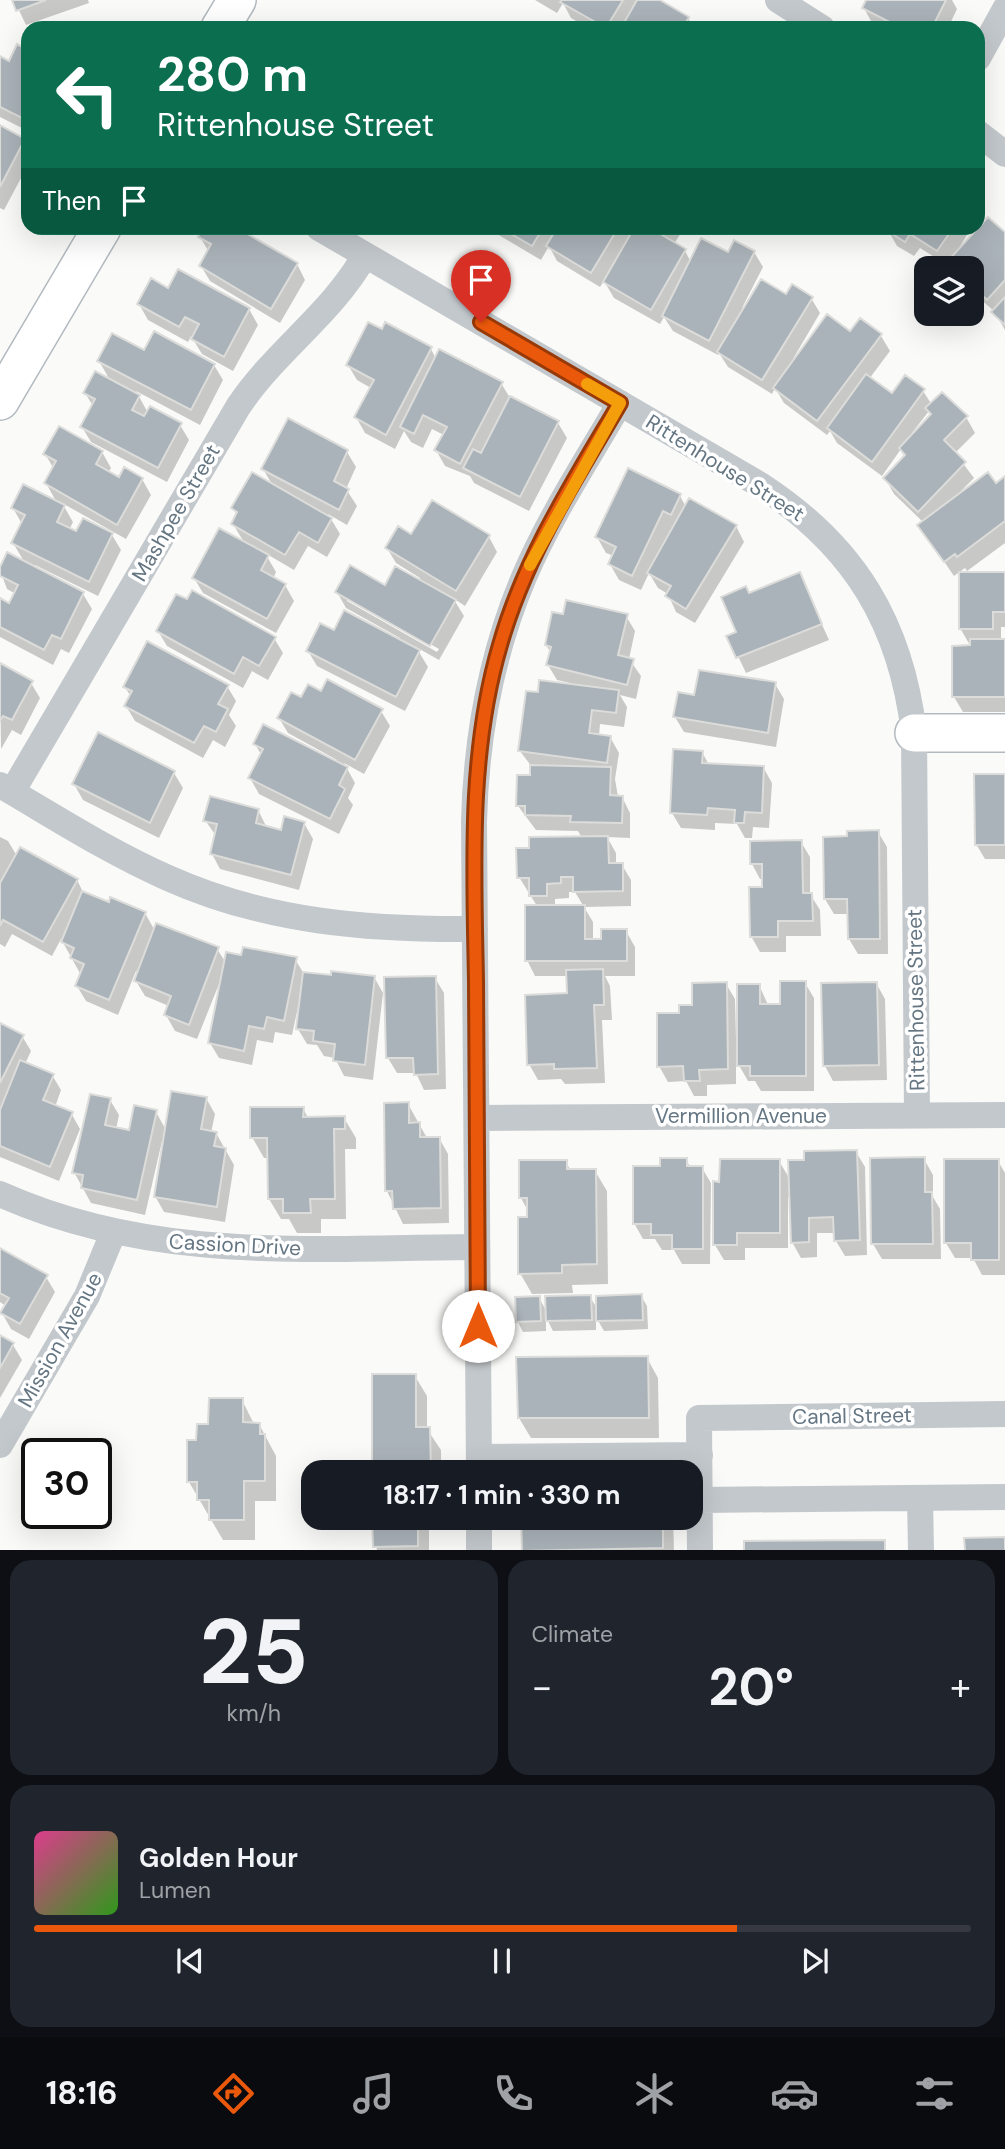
<!DOCTYPE html>
<html lang="en">
<head>
<meta charset="utf-8">
<style>
	:root { --surface:#171b24; --page:#20242c; --text:#f1f3f6; --muted:#9ea1a6; --line:#363941; --accent:#ea580c }
	body { margin:0; font-family:"DM Sans",sans-serif; background:var(--page); color:var(--text); height:100vh; display:flex; flex-direction:column; font-size:26px; white-space:nowrap }
	* { box-sizing:border-box; margin:0 }
	p { font-size:23px; color:var(--muted) }
	.icon { flex:none; width:38px; height:38px; fill:none; stroke:currentColor; stroke-width:2; stroke-linecap:round; stroke-linejoin:round }
	.map { position:relative; height:1550px; overflow:hidden }
	.panel { display:flex; flex-direction:column; gap:10px; padding:10px; background:#0d0f14; flex:1 }
	.panel>* { flex:none }
	.top-card { position:absolute; left:21px; top:21px; width:964px; height:214px; border-radius:21px; box-shadow:0 7px 28px #0002; background:#0b6e4f; color:#fff; overflow:hidden }
	.buttons { position:absolute; left:914px; top:256px; display:grid; gap:14px }
	.buttons a { display:grid; place-items:center; width:70px; height:70px; border-radius:14px; background:var(--surface); box-shadow:0 7px 28px #0002; font-size:35px }
	.speed { position:absolute; left:21px; top:1438px; display:flex; gap:14px; font-size:35px; font-weight:700; text-align:center }
	.speed>* { display:grid; place-content:center; width:91px; height:91px; border-radius:50%; background:var(--surface); box-shadow:0 7px 28px #0002; line-height:1 }
	.speed .limit { border:4px solid #111; border-radius:10px; background:#fff; color:#111 }
	.pin { position:absolute; display:grid; place-items:center; width:60px; height:60px; color:#fff; margin:-72px -30px; border-radius:50% 50% 50% 0; rotate:-45deg; box-shadow:0 0 7px #0007 }
	.pin .icon { rotate:45deg }
	.me { position:absolute; width:77px; margin:-38px; rotate:0deg; stroke-linejoin:round; filter:drop-shadow(0 0 5px #0008) }
	.turn { display:flex; align-items:center; gap:24px; height:147px; padding:0 21px; font-size:32px }
	.turn .icon { width:91px; height:91px; stroke-width:2.5 }
	.turn b { display:block; font-size:49px; line-height:60px }
	.then { display:flex; align-items:center; height:66px; padding:0 21px; background:#0003; gap:14px; font-size:26px }
	.big { font-size:52px; font-weight:700; line-height:1.1 }
	.panel .widget { flex:1; display:flex; flex-direction:column; justify-content:center; gap:10px; min-width:0; padding:0 24px; border-radius:21px; background:var(--page) }
	.panel .dial { align-items:center; gap:0 }
	.dial b { font-size:91px; line-height:1 }
	.song { display:flex; align-items:center; gap:21px }
	.cover { width:84px; height:84px; border-radius:10px; background:linear-gradient(135deg,hsl(330 70% 55%),hsl(110 70% 35%)) }
	.played { height:7px; border-radius:4px; background:linear-gradient(90deg,var(--accent) 75%,var(--line) 75%) }
	.keys { display:flex; justify-content:space-around; direction:ltr }
	.heat { display:flex; justify-content:space-between; align-items:center; font-size:38px; direction:ltr }
	.panel .tiles { flex:1; display:grid; gap:10px; grid-template-columns:1fr 1fr }
	.widget:last-child { grid-column:span 2 }
	.trip { position:absolute; left:301px; top:1460px; width:402px; height:70px; border-radius:21px; background:var(--surface); box-shadow:0 7px 28px #0002; font-weight:700; line-height:70px; text-align:center }
	.menu { display:flex; height:112px; justify-content:space-around; align-items:center; background:#090b0e; color:var(--muted) }
	.menu .icon { width:49px; height:49px }
	.menu .on { color:var(--accent) }
	.menu b { font-size:32px; color:var(--text) }
	.map>svg:first-child { display:block }
	.shadow { fill:#0003; fill-rule:evenodd }
	.building { fill:#aab3b9; stroke:#dcdcda; stroke-width:2 }
	.lines { fill:none; stroke-linecap:round; stroke-linejoin:round }
	.secondary-casing { stroke:#b3babf; stroke-width:40 }
	.street { stroke:#c3c8cc; stroke-width:26 }
	.secondary { stroke:#fff; stroke-width:37 }
	.route-casing { stroke:#983908; stroke-width:18 }
	.route { stroke:#ea580c; stroke-width:12 }
	.slow { stroke:#f59e0b; stroke-width:12 }
	.labels { text-anchor:middle; stroke-width:7; stroke-linejoin:round; paint-order:stroke }
	.street-label { font-size:21px; fill:#657683; stroke:#fff }
</style>
</head>
<body>
<div class="map">
<svg width="1005" height="1551" viewBox="0 0 1005 1551">
	<rect width="100%" height="100%" fill="#fafaf8"/>
	<!-- shadow -->
	<path class="shadow" d="M14,0H88L89,3L26,25Z
		M535,0H656L688,18L694,28H588L571,18L563,3L557,13Z
		M868,0H952L957,9L948,28H882L872,23L864,8Z
		M28,52V131L0,117V58L10,63Z
		M0,127L24,140L28,147V165L4,210L0,208Z
		M205,228H233L297,264L305,280L280,323L210,281L201,266L209,252L200,237Z
		M494,228H664L656,242L659,244L668,228H684L674,244L685,251L691,262L754,252L763,267L742,308L786,297L811,298L820,313L793,359L850,333L881,336L890,351L869,379L892,395L923,391L932,405L966,417L975,433L955,453L974,478L961,491L996,485L1005,478V543L967,571L965,568L954,576L919,525L923,522L894,494L885,478L906,457L901,449L882,476L837,443L830,431L827,435L784,403L775,388L772,394L728,367L719,353L718,355L673,331L664,317L660,324L614,298L604,281L600,287L557,261L549,246L541,260L497,234ZM929,411L932,416L914,435L912,433Z
		M890,228H971L955,255L1005,235V330L994,311L971,291V268H951L948,263L947,265L920,248L914,256L897,246L888,230Z
		M168,290L249,309L258,325L233,371L202,354L191,336L188,342L148,320L139,304Z
		M431,349L436,359L501,383L510,398L558,423L567,438L529,511L474,483L470,476L445,466L436,450L444,435L432,429L423,448L411,442L404,431L395,449L365,433L356,417L371,388L357,380L348,365Z
		M145,352L214,365L223,380L200,425L136,391L148,413L180,425L189,440L167,482L91,442L82,427L93,406L85,393L111,382L99,361Z
		M102,452L111,468L108,473L120,480L142,479L151,495L126,539L62,503L73,522L69,530L77,534L112,535L121,550L98,596L35,565L33,568L83,594L92,609L69,653L61,649L53,665L0,637V600L10,605L16,594L7,589L0,570L25,563L13,543L22,524L13,508L57,503L46,483L54,469L45,454Z
		M347,452L356,467L346,489L357,506L347,525L328,514L340,534L327,557L308,546L294,570L265,553L276,572L273,579L285,585L294,601L276,633L203,593L194,578L245,544L233,524L237,515L233,508L273,486L263,469Z
		M680,496L686,507L736,526L744,542L695,623L676,612L668,594L658,588L649,573L641,590L619,580L610,564L614,556L606,553L597,537Z
		M412,536L489,537L497,552L465,606L453,598L464,616L439,660L416,647L428,667L405,711L317,666L308,651L334,633L398,641L400,638L346,608L337,592L419,581L420,578L396,563L387,548ZM347,597L439,649L437,652L347,601Z
		M799,574L829,640L746,673L729,637L739,633L750,595Z
		M1005,574V627H1001V641H1005V712H963L954,697L971,647L960,628Z
		M564,616H626L635,631L629,659L641,676L636,699L620,695L627,707L624,727L600,724L599,736L610,737L619,753L615,779L618,797H622L630,813V838L607,837L616,853V865H622L631,880V906L584,907L593,922V941H603L626,931L635,947V976H605L610,986L612,1020H602L605,1083L565,1084L561,1079L538,1080L529,1064L569,995L568,976H535L527,960L537,906L519,877L531,850L582,838L578,831L536,830L518,806L531,777L532,767L520,751L539,694L570,686V683L557,680L548,665L551,653L546,645ZM569,892H575L584,907L555,906V899L569,898Z
		M158,631L274,638L283,653L268,680L252,671L243,688L167,646Z
		M0,665L31,683L40,698L21,735L12,730L1,749Z
		M775,684L784,699L776,747L684,732L675,717L696,697Z
		M227,686L236,701L229,715L236,726L225,747L213,740L203,758L135,721L126,706L131,697L125,687Z
		M321,694L381,711L390,726L364,774L344,763L355,783L348,798L353,805L339,834L259,794L250,778L262,756L255,744L336,763L337,760L288,733L279,718L302,700Z
		M98,735L174,773L183,788L159,838L83,800L74,784Z
		M702,752L709,765L763,767L772,783L769,828L753,827L752,838H745L737,824L715,823V830L681,828L672,813Z
		M1005,775V859H985L976,844Z
		M258,810L267,828L282,832L304,823L313,839L299,890L220,869L212,854L216,836L205,820Z
		M878,832L887,847L888,954H858L849,939V914H834L825,899L849,838Z
		M0,837L8,841L17,856L77,880L84,894L145,913L155,931L217,949L226,963L243,957L295,959L304,974L374,977L383,993L373,1080L344,1076L335,1058L324,1056L317,1045L307,1044L298,1029L300,1008L298,1007L292,1035L275,1032L273,1043L257,1040L252,1065L219,1058L210,1043L221,979L197,1039L175,1031L166,1015L169,1006L145,996L136,981L139,972L136,971L118,1015L86,1001L77,986L81,975L61,939L52,956L12,934L5,947L0,944Z
		M801,842L810,857V894L820,910L821,936H786V952H760L751,936L764,879H760L752,864Z
		M435,978L444,993L446,1089L424,1090L416,1073H397L388,1058Z
		M805,983L814,998V1091H761L755,1081H748L736,1060V1084L707,1085V1096H694L686,1081L668,1082L659,1066L681,1014L726,984L735,999L736,1038H739L759,985L768,1005H782Z
		M876,983L885,999L887,1080L833,1081L825,1066Z
		M0,1025L22,1036L31,1051L25,1064L52,1075L61,1090L55,1107L71,1113L80,1129L59,1181L0,1157Z
		M206,1098L215,1114L211,1133H216L234,1165L225,1222L164,1212L155,1196L165,1141H162L145,1215L91,1203L74,1172L110,1100L119,1115L116,1129L130,1132L156,1112L166,1130Z
		M408,1104L427,1138H439L448,1154L449,1223L403,1224L387,1191Z
		M303,1108L308,1118H344L356,1138V1149H345L346,1219H321V1233H297L289,1219H281L269,1199V1158H264L252,1137Z
		M856,1152L865,1167L867,1255L845,1256L836,1241L835,1233H817V1257L801,1258L792,1242L791,1197H788V1248H745V1260H724L715,1245L721,1183L779,1161L791,1181L806,1162Z
		M924,1159L933,1175V1197L940,1209L941,1259H882L873,1244Z
		M686,1160L691,1168H702L711,1183L710,1264H682L674,1250H662L655,1239H643L634,1223L662,1168Z
		M998,1161L1005,1173V1275H982L973,1258H955L946,1243Z
		M566,1162L571,1171H595L607,1191L608,1284L572,1285L573,1293L532,1294L520,1273L528,1219V1211L521,1198Z
		M0,1250L46,1277L55,1292L29,1339L11,1329L2,1313L6,1306L0,1302Z
		M641,1296L647,1306L648,1329L604,1331L596,1317V1330L553,1331L546,1317V1331L523,1332L518,1322L539,1298L547,1312L590,1297L598,1310Z
		M0,1337L13,1345L22,1360L0,1398Z
		M647,1358L658,1378L659,1438H531L519,1418Z
		M415,1376L427,1396V1429L441,1450V1472H374Z
		M242,1400L254,1424H259L276,1456V1501H255V1540H223L189,1482L198,1442L210,1426Z
		M374,1517H429V1551H377Z
		M523,1517H673L674,1551H523Z"/>
	<!-- building -->
	<path class="building" d="M12,0H46L16,11Z
		M562,0H623L606,28L560,2Z
		M637,0H660L689,17L683,28H621Z
		M866,0H946L932,28H901L862,8Z
		M17,44L28,50V121L0,107V56L9,61Z
		M0,125L25,139L0,187Z
		M988,217L1005,232V280L987,300L971,285V268H952L946,263Z
		M203,228H237L298,263L271,309L199,266L211,244L198,237Z
		M501,228H543L532,246Z
		M557,228H618L591,273L546,246Z
		M634,228H666L662,235L686,249L651,310L603,282Z
		M888,228H953L937,251L910,234L905,242L886,230Z
		M701,238L728,252L734,240L755,251L709,341L662,316Z
		M178,269L250,308L224,357L191,339L199,324L185,317L179,327L137,304L151,278L168,288Z
		M761,279L786,294L792,284L813,297L762,380L717,352Z
		M1005,297V325L991,312Z
		M827,314L850,331L860,318L882,334L817,421L773,388Z
		M368,322L382,329L385,322L432,347L386,435L354,417L374,380L346,365Z
		M154,331L215,364L191,410L97,361L112,333L144,350Z
		M439,349L503,382L460,464L434,450L447,427L423,415L414,434L400,427Z
		M95,371L140,395L132,410L144,416L150,406L182,423L158,468L80,427L95,399L83,393Z
		M866,374L892,393L905,375L925,389L872,462L827,428Z
		M942,392L968,416L944,440L966,462L918,512L883,478L905,455L899,448L931,414L925,408Z
		M510,396L559,421L520,497L463,468L473,449L481,453Z
		M288,418L348,450L334,481L349,489L339,510L261,469Z
		M59,426L103,451L96,464L119,477L124,467L143,478L117,525L44,483L56,461L43,454Z
		M628,468L681,494L671,515L663,511L632,576L608,564L616,547L595,537Z
		M252,472L332,518L318,543L299,532L285,555L231,524L237,512L231,508Z
		M988,472L996,483L1005,476V521L957,557L955,554L944,562L917,525Z
		M23,484L65,505L57,522L76,531L83,518L113,533L89,582L11,543L25,515L11,508Z
		M689,498L737,525L686,609L665,596L671,586L647,573Z
		M432,500L490,535L456,591L385,548L398,526L411,534Z
		M219,528L269,555L261,570L286,584L267,619L192,578Z
		M7,552L84,592L61,639L52,635L44,650L0,627V598L9,603L18,585L0,576V567Z
		M350,565L385,585L395,566L456,600L430,646L335,592Z
		M800,572L822,624L736,658L726,636L736,632L721,597L746,586L749,593Z
		M959,572H1005V612H993V629H959Z
		M192,590L276,637L259,666L243,657L234,674L156,631L176,594L187,599Z
		M566,600L628,614L618,655L634,659L627,685L546,665L551,647L545,645L552,612L563,614Z
		M344,610L420,650L396,697L306,651L320,623L334,630Z
		M970,639H1005V697H952V646L970,645Z
		M147,641L229,685L218,704L228,709L216,732L204,726L194,743L124,706L132,691L123,687Z
		M0,663L33,681L12,720L3,716L0,721Z
		M699,670L776,682L768,733L673,717L678,692L694,695Z
		M327,679L383,709L355,760L277,718L291,692L301,697L308,684L321,691Z
		M539,680L619,690L616,713L592,710L589,733L611,736L607,763L518,751L526,691L538,692Z
		M263,724L348,767L339,785L345,789L330,819L248,778L263,749L253,744Z
		M98,732L175,771L150,823L72,784Z
		M673,749L703,751L702,763L764,766L762,813L745,812L744,823H734L735,810L708,808L707,815L670,813Z
		M530,765L611,767L610,795L623,796L622,823L570,822L571,816L525,815V806H516L517,775H530Z
		M974,774H1005V845H975Z
		M210,796L259,809L256,823L281,830L284,816L305,822L291,875L210,854L217,824L203,821Z
		M879,830L880,939H848L847,899H824L823,837L847,836V831Z
		M608,836L609,863H623V891L573,892V877H561V883L547,884V896H529V878H517L516,848H529V837Z
		M802,840L803,893H812L813,921H778V937H750L749,887H762V864H750V841Z
		M20,847L78,879L43,942L3,920L0,926V883Z
		M82,891L109,902L110,897L146,912L109,1000L75,986L84,964L70,958L74,948L61,942Z
		M525,905H585V939H601V929H627V961H525Z
		M156,923L219,947L189,1025L164,1015L171,996L134,981Z
		M243,947L297,957L284,1021L267,1017L264,1029L249,1026L244,1051L208,1043L226,952L241,955Z
		M603,969L604,1005H594L597,1068L554,1069V1064L527,1065L525,995L567,993L566,970Z
		M331,971L375,976L365,1065L333,1061L335,1044L313,1041L314,1031L296,1029L303,972L331,975Z
		M436,976L438,1074L414,1075L413,1058H386L384,977Z
		M780,981H806V1076H750V1066H737V984H760V1004H780Z
		M727,982L728,1069L699,1070L700,1081H684L683,1066L657,1067V1013H679V1005H692V983Z
		M877,982L879,1065L823,1066L821,983Z
		M0,1023L24,1035L0,1083Z
		M20,1060L54,1074L43,1100L73,1112L50,1167L0,1146V1110Z
		M171,1091L207,1097L201,1129L217,1132L214,1146L226,1148L217,1207L154,1197Z
		M90,1094L111,1098L105,1125L129,1130L134,1105L157,1110L137,1200L81,1188L83,1175L72,1173Z
		M409,1102V1123L420,1122V1137H440L441,1208L393,1209L392,1191H385L384,1103Z
		M250,1107H304L303,1117L345,1116V1129H334L335,1199H310L311,1213H283V1199H268L267,1138H250Z
		M857,1150L860,1240L834,1241L833,1217L809,1218V1242L791,1243L788,1160H804V1151Z
		M925,1157V1192H932L933,1244H871L870,1158Z
		M660,1158H687V1166H703V1249H672V1235H651V1224H633V1166H660Z
		M720,1159H780V1233H737V1245H713V1181L719,1182Z
		M944,1159H999V1260H971V1243H944Z
		M519,1160H567V1169H596L597,1264L562,1265V1273L518,1274V1217H527V1198H519Z
		M0,1248L48,1275L20,1324L0,1313L9,1298L0,1293Z
		M642,1294L643,1320L596,1321V1296Z
		M591,1295L592,1320L546,1321L545,1296Z
		M540,1296L541,1321L516,1322L515,1297Z
		M0,1335L14,1343L0,1368Z
		M648,1356L649,1418H518L516,1357Z
		M372,1374H416V1427H430L431,1472H372Z
		M209,1398H243V1422L260,1423V1434H265V1481H244V1520H209V1500H197V1482H187V1440H196L197,1424H208Z
		M372,1517H418V1546L373,1547Z
		M521,1517H663V1548L522,1551Z
		M1005,1537V1551H965L964,1538Z
		M885,1540V1551H744V1541Z"/>
	<g class="lines">
		<defs>
			<path id="secondary" d="M220,28L237,0
				M0,401L102,228
				M914,733H1005"/>
		</defs>
		<!-- secondary casing -->
		<use href="#secondary" class="secondary-casing"/>
		<!-- street -->
		<path class="street" d="M778,0L822,28
			M978,58L1005,9
			M978,133L1005,154
			M319,228L762,486C855,547 901,624 914,733L917,1115
			M0,785C55,817 109,852 168,878C266,922 369,930 475,929
			M12,792L238,407C275,351 332,314 365,255
			M477,1118L1005,1115
			M0,1194C154,1263 313,1248 477,1247
			M0,1445L87,1296L113,1233
			M479,1457L700,1455
			M479,1472L474,822C476,738 491,655 524,577C550,516 587,460 620,403
			M920,1498L921,1551
			M700,1500L1005,1497
			M479,1517V1551
			M700,1551L699,1418L1005,1414"/>
		<!-- secondary -->
		<use href="#secondary" class="secondary"/>
	</g>
	<g class="lines">
		<defs>
			<path id="route" d="M478,1326C477,1211 477,1096 476,981C474,868 468,754 500,645C525,557 574,481 620,403L481,322"/>
		</defs>
		<!-- route casing -->
		<use href="#route" class="route-casing"/>
		<!-- route -->
		<use href="#route" class="route"/>
		<!-- slow -->
		<path class="slow" d="M530,565L620,403L587,384"/>
	</g>
	<g class="labels">
		<!-- street labels -->
		<g class="street-label">
			<text transform="translate(725 468) rotate(32)" y="7">Rittenhouse Street</text>
			<text transform="translate(176 513) rotate(-60)" y="7">Mashpee Street</text>
			<text transform="translate(916 1000) rotate(-91)" y="7">Rittenhouse Street</text>
			<text x="741" y="1123">Vermillion Avenue</text>
			<text transform="translate(235 1245) rotate(3)" y="7">Cassion Drive</text>
			<text transform="translate(60 1340) rotate(-61)" y="7">Mission Avenue</text>
			<text transform="translate(852 1416) rotate(-1)" y="7">Canal Street</text>
		</g>
	</g>
</svg>
<div class="buttons">
<a><svg class="icon" aria-label="layers" viewBox="0 0 24 24"><path d="M12 4l9 5-9 5-9-5zM3 14l9 5 9-5"/></svg></a>
</div>
<div class="speed"><div class="limit">30</div></div>
<div class="pin" style="left:481px;top:322px;background:#d93025"><svg class="icon" aria-label="arrive" viewBox="0 0 24 24"><path d="M6 21V4h12l-3 4 3 4H6"/></svg></div>
<svg class="me" style="left:478px;top:1326px" viewBox="-20 -20 40 40"><circle r="19" fill="#fff"/><path d="M0-13L10 11 0 6-10 11z" fill="#ea580c"/></svg>
<div class="trip">18:17 · 1 min · 330 m</div>
<div class="top-card">
<div class="turn"><svg class="icon" aria-label="left" viewBox="0 0 24 24"><path d="M17 20v-9H6M10 6l-5 5 5 5"/></svg><div><b>280 m</b>Rittenhouse Street</div></div>
<div class="then">Then<svg class="icon" aria-label="arrive" viewBox="0 0 24 24"><path d="M6 21V4h12l-3 4 3 4H6"/></svg></div>
</div>
</div>
<section class="panel">
<div class="tiles">
<div class="widget dial"><b>25</b><p>km/h</p></div>
<div class="widget"><p>Climate</p>
<div class="heat"><a>−</a><b class="big">20°</b><a>+</a></div>
</div>
<div class="widget">
<div class="song"><i class="cover"></i><div><b>Golden Hour</b><p>Lumen</p></div></div>
<div class="played"></div>
<div class="keys"><svg class="icon" aria-label="previous" viewBox="0 0 24 24"><path d="M18 5L8 12l10 7zM5 5v14"/></svg><svg class="icon" aria-label="pause" viewBox="0 0 24 24"><path d="M8 5v14M16 5v14"/></svg><svg class="icon" aria-label="next" viewBox="0 0 24 24"><path d="M6 5l10 7-10 7zM19 5v14"/></svg></div>
</div>
</div>
</section>
<nav class="menu">
<b>18:16</b>
<svg class="icon on" aria-label="directions" viewBox="0 0 24 24"><path d="M12 3l9 9-9 9-9-9zM9 14v-3h6M13 9l2 2-2 2"/></svg>
<svg class="icon" aria-label="music" viewBox="0 0 24 24"><path d="M9 18V5l10-2v13"/><circle cx="6" cy="18" r="3"/><circle cx="16" cy="16" r="3"/></svg>
<svg class="icon" aria-label="phone" viewBox="0 0 24 24"><path d="M5 4h4l2 5-3 2q2 4 5 5l2-3 5 2v4C11 20 4 13 5 4z"/></svg>
<svg class="icon" aria-label="climate" viewBox="0 0 24 24"><path d="M12 3v18M4 7l16 10M4 17L20 7"/></svg>
<svg class="icon" aria-label="car" viewBox="0 0 24 24"><path d="M5 17H2v-5l4-1 3-4h7l3 4 3 1v5h-3M9 17h6M6 11h13"/><circle cx="7" cy="17" r="2"/><circle cx="17" cy="17" r="2"/></svg>
<svg class="icon" aria-label="filters" viewBox="0 0 24 24"><path d="M4 7h16M4 17h16"/><circle cx="9" cy="7" r="2"/><circle cx="15" cy="17" r="2"/></svg>
</nav>
</body>
</html>
